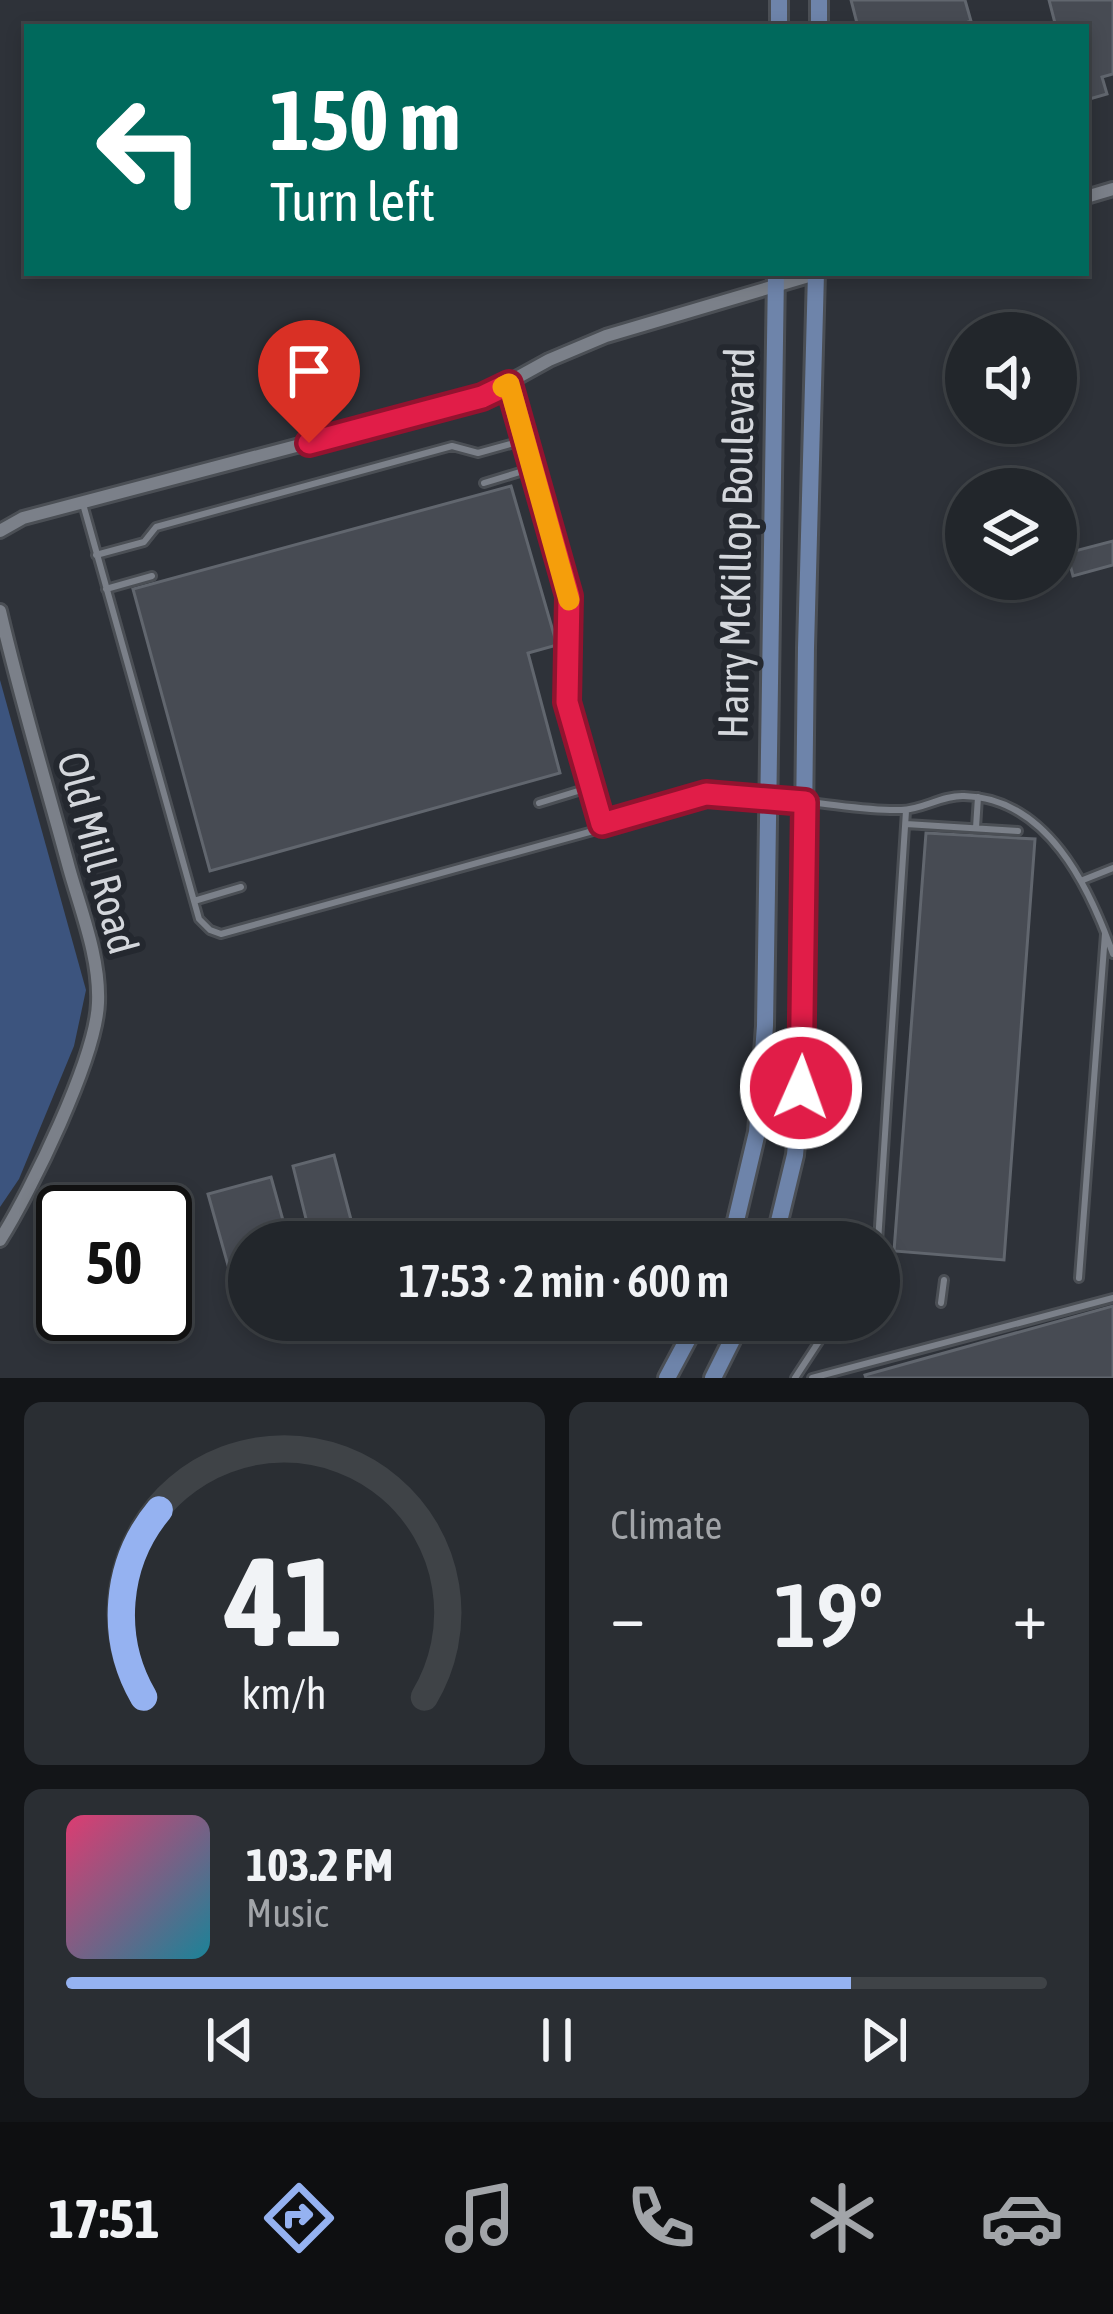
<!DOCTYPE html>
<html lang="en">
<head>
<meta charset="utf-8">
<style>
	:root { --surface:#22262b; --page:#2a2e33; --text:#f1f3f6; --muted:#a2a5a9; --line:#3f4347; --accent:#95b2f1 }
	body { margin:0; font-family:"Asap Condensed",sans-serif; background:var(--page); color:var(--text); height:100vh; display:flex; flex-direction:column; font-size:45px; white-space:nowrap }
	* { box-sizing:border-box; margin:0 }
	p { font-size:39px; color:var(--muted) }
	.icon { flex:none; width:66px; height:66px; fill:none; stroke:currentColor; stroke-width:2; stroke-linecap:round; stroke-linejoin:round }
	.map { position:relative; height:1378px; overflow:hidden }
	.sheet { display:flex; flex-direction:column; gap:24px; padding:24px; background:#131518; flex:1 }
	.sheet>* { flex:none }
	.top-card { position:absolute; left:24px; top:24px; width:1065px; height:252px; border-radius:0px; box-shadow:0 6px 18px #0003,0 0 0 3px var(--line); background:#00695c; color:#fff; overflow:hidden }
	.controls { position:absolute; left:945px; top:312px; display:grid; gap:24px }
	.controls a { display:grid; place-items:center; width:132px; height:132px; border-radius:50%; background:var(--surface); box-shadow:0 6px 18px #0003,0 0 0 3px var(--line); font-size:60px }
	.speed { position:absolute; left:36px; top:1185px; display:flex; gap:24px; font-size:60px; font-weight:700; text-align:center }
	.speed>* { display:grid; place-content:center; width:156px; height:156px; border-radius:50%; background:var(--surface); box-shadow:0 6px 18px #0003,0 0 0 3px var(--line); line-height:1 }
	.speed .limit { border:6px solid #111; border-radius:18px; background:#fff; color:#111 }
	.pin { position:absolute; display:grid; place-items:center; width:102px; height:102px; color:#fff; margin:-123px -51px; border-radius:50% 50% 50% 0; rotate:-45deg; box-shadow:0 0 12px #0007 }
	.pin .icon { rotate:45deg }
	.me { position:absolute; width:132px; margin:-66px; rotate:2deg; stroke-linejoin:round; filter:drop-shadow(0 0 9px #0008) }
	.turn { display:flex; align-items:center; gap:42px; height:252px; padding:0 48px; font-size:54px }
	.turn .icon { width:156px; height:156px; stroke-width:2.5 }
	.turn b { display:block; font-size:84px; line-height:102px }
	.big { font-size:90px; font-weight:600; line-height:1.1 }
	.sheet .card { flex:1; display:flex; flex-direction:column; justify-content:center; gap:18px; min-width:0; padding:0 42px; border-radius:18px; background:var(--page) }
	.sheet .dial { align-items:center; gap:0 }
	.dial svg { height:312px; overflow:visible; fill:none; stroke:var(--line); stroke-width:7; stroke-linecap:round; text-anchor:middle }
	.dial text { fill:var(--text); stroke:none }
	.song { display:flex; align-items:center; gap:36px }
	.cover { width:144px; height:144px; border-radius:18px; background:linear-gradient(135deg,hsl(340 70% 55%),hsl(190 70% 35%)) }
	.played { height:12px; border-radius:6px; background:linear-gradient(90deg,var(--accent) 80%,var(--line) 80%) }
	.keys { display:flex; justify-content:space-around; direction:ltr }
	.heat { display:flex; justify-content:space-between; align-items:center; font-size:66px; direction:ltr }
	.sheet .tiles { flex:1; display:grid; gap:24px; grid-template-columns:1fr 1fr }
	.card:last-child { grid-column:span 2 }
	.trip { position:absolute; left:228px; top:1221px; width:672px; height:120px; border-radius:60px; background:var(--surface); box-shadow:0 6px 18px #0003,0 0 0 3px var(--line); font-weight:600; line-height:120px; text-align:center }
	.tab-bar { display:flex; height:192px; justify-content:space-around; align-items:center; background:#0e0f11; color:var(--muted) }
	.tab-bar .icon { width:84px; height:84px }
	.tab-bar .on { color:var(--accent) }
	.tab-bar b { font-size:54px; color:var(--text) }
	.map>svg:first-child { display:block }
	.green { fill:#3c547e }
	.building { fill:#474b53; stroke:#61666e; stroke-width:3 }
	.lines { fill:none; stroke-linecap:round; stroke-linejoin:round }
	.service-casing { stroke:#4b4f55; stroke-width:12 }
	.minor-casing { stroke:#4b4f55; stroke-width:18 }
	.secondary-casing { stroke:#4b4f55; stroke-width:22 }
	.service { stroke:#7b8089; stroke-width:6 }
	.minor { stroke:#7b8089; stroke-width:12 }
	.secondary { stroke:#6e84aa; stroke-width:16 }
	.route-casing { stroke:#92132f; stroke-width:30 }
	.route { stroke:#e11d48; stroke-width:21 }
	.slow { stroke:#f59e0b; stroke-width:21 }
	.labels { text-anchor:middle; stroke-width:12; stroke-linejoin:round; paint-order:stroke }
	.street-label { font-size:42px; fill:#d4d7dc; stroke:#24282f }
</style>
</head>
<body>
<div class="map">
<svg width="1113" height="1378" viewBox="0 0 1113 1378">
	<rect width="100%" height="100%" fill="#2e3239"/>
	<!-- green -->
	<path class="green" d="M0,680L86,990L74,1046L19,1179L0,1207Z"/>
	<!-- building -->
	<path class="building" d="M851,0H965L971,21L955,27H858Z
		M1049,0H1113V74L1102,77L1107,94L1086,100V27H1056Z
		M511,486L557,645L528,653L560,773L210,871L133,589Z
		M1113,541V565L1073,576L1067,553Z
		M926,833L1035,839L1004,1260L894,1251Z
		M334,1155L355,1235L324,1242L322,1232L310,1235L293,1166Z
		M271,1177L289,1242H249V1271L231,1276L208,1194Z
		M1113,1306V1378H866L865,1375Z"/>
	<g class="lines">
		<defs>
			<path id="service" d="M484,483L533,468
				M83,504L199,919L210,930L221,934L593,831L602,824L567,702L569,596L509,384
				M96,555L144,542L156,527L452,446L478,453L525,440
				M106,589L152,576
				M808,802C839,805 871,811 901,810C922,810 942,795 964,796C1047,798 1089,886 1113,954
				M539,803L591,787
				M602,824L706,794L768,800
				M906,824L1018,831
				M976,828L978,797
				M1083,880L1113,868
				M194,901L241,887
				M878,1242L906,811
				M1079,1278L1105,934
				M941,1303L944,1280
				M795,1378L833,1320
				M812,1378L1113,1298"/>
			<path id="minor" d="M1086,197L1113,189
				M0,531L23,518L482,397L549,360L606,336L819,273
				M0,611C20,697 46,783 69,868C81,911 100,958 98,1003C96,1058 31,1191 0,1240"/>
			<path id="secondary" d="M779,27V0
				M819,27V0
				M768,800L805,802
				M731,1242L757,1132L765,1026L776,273
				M774,1242L795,1155L801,1088L806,648L816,273
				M667,1378L698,1320
				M713,1378L742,1320"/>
		</defs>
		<!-- service casing -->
		<use href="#service" class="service-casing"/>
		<!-- minor casing -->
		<use href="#minor" class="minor-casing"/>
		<!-- secondary casing -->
		<use href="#secondary" class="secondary-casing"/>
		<!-- service -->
		<use href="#service" class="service"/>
		<!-- minor -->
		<use href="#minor" class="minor"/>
		<!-- secondary -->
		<use href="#secondary" class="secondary"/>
	</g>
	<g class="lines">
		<defs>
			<path id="route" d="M309,443L482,397L509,384L569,596L567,702L602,824L706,794L805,802L801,1088"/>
		</defs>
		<!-- route casing -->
		<use href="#route" class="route-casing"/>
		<!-- route -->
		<use href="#route" class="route"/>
		<!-- slow -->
		<path class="slow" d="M503,387L509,384L569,600"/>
	</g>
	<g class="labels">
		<!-- street labels -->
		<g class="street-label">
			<text transform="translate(736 543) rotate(-89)" y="15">Harry McKillop Boulevard</text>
			<text transform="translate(98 853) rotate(75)" y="15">Old Mill Road</text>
		</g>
	</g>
</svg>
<div class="controls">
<a><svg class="icon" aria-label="sound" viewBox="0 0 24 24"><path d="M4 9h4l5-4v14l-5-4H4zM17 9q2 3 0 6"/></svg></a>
<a><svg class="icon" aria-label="layers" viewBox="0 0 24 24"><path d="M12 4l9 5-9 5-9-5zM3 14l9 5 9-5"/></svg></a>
</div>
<div class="speed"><div class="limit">50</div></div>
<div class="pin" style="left:309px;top:443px;background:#d93025"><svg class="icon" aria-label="arrive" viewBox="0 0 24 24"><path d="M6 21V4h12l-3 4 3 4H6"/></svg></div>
<svg class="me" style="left:801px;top:1088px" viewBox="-20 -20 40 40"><circle r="17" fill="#e11d48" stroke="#fff" stroke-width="3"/><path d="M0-11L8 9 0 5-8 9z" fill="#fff"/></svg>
<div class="trip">17:53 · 2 min · 600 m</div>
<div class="top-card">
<div class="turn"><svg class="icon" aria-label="left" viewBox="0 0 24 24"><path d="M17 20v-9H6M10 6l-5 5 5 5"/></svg><div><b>150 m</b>Turn left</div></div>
</div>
</div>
<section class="sheet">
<div class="tiles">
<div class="card dial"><svg viewBox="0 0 100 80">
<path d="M14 69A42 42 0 1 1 86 69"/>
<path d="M14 69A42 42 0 0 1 18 21" stroke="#95b2f1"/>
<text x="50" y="56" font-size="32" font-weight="700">41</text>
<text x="50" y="72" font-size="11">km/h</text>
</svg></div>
<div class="card"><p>Climate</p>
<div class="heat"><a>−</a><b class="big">19°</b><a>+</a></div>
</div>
<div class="card">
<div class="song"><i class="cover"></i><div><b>103.2 FM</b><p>Music</p></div></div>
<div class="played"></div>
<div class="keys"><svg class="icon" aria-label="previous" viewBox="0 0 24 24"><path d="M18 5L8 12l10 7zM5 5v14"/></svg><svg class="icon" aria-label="pause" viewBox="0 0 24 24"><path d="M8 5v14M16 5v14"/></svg><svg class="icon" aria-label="next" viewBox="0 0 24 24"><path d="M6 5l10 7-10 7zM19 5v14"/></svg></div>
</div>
</div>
</section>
<nav class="tab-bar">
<b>17:51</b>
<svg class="icon on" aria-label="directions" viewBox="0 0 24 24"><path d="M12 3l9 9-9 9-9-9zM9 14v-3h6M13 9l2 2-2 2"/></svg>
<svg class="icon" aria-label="music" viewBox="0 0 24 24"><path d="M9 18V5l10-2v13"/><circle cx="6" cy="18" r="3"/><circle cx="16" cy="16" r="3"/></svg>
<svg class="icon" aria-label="phone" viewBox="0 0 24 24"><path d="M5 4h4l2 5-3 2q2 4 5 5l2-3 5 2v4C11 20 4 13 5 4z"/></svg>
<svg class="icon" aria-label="climate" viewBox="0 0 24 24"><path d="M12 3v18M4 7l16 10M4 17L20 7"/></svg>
<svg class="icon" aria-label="car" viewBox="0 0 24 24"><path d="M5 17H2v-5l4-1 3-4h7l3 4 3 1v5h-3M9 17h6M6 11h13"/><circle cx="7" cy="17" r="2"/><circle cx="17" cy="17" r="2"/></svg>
</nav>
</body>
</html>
